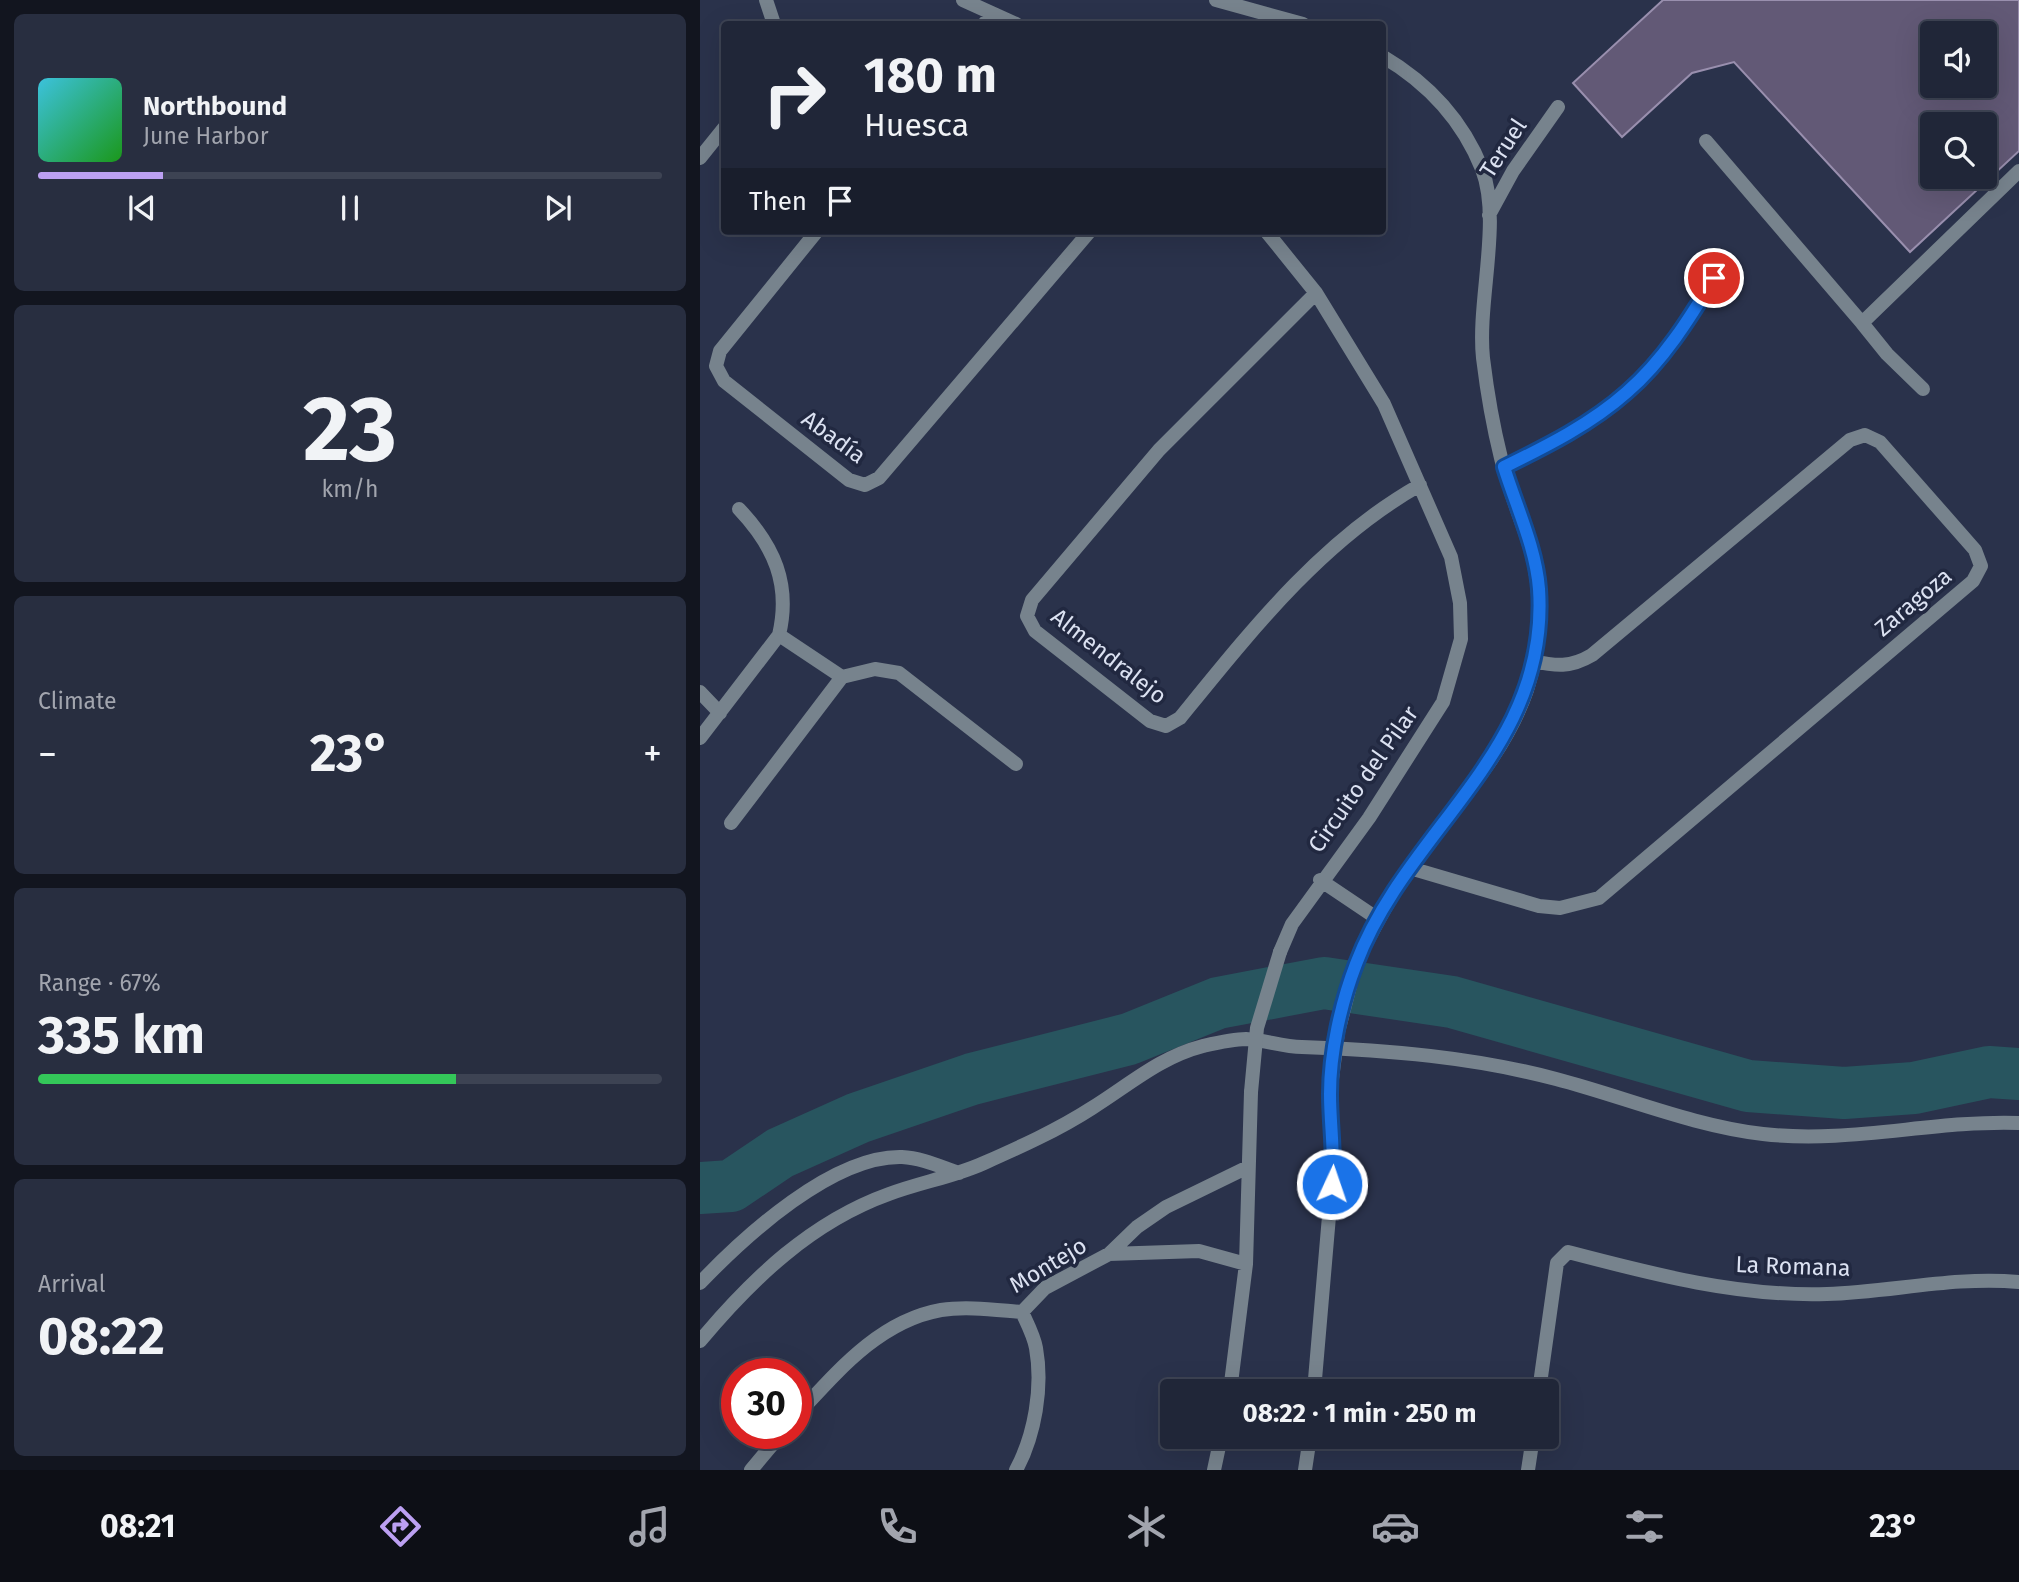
<!DOCTYPE html>
<html lang="en">
<head>
<meta charset="utf-8">
<style>
	:root { --surface:#202638; --page:#282e40; --text:#f1f3f6; --muted:#a2a5ae; --line:#3d4353; --accent:#bca0f2 }
	body { margin:0; font-family:"Fira Sans",sans-serif; background:var(--page); color:var(--text); height:100vh; display:flex; flex-direction:column; font-size:26px; white-space:nowrap }
	* { box-sizing:border-box; margin:0 }
	p { font-size:23px; color:var(--muted) }
	.icon { flex:none; width:38px; height:38px; fill:none; stroke:currentColor; stroke-width:2; stroke-linecap:round; stroke-linejoin:round }
	.map { position:relative; flex:1; overflow:hidden }
	.drawer { display:flex; flex-direction:column; gap:14px; padding:14px; background:#12151f; width:700px }
	.drawer>* { flex:none }
	.banner { position:absolute; left:21px; top:21px; width:665px; height:214px; border-radius:7px; box-shadow:0 7px 28px #0002,0 0 0 2px var(--line); background:#202638; color:var(--text); overflow:hidden }
	.controls { position:absolute; left:1220px; top:21px; display:grid; gap:14px }
	.controls a { display:grid; place-items:center; width:77px; height:77px; border-radius:7px; background:var(--surface); box-shadow:0 7px 28px #0002,0 0 0 2px var(--line); font-size:35px }
	.speed { position:absolute; left:21px; top:1358px; display:flex; gap:14px; font-size:35px; font-weight:700; text-align:center }
	.speed>* { display:grid; place-content:center; width:91px; height:91px; border-radius:50%; background:var(--surface); box-shadow:0 7px 28px #0002,0 0 0 2px var(--line); line-height:1 }
	.speed .limit { border:10px solid #d22; background:#fff; color:#111 }
	.pin { position:absolute; display:grid; place-items:center; width:60px; height:60px; color:#fff; margin:-30px; border:4px solid #fff; border-radius:50%; box-shadow:0 2px 7px #0007 }
	.me { position:absolute; width:77px; margin:-38px; rotate:3deg; stroke-linejoin:round; filter:drop-shadow(0 0 5px #0008) }
	.turn { display:flex; align-items:center; gap:24px; height:147px; padding:0 28px; font-size:32px }
	.turn .icon { width:91px; height:91px; stroke-width:2.5 }
	.turn b { display:block; font-size:49px; line-height:60px }
	.then { display:flex; align-items:center; height:66px; padding:0 28px; background:#0003; gap:14px; font-size:26px }
	.big { font-size:52px; font-weight:700; line-height:1.1 }
	.drawer .widget { flex:1; display:flex; flex-direction:column; justify-content:center; gap:10px; min-width:0; padding:0 24px; border-radius:10px; background:var(--page) }
	.drawer .dial { align-items:center; gap:0 }
	.dial b { font-size:91px; line-height:1 }
	.song { display:flex; align-items:center; gap:21px }
	.cover { width:84px; height:84px; border-radius:10px; background:linear-gradient(135deg,hsl(190 70% 55%),hsl(120 70% 35%)) }
	.played { height:7px; border-radius:4px; background:linear-gradient(90deg,var(--accent) 20%,var(--line) 20%) }
	.keys { display:flex; justify-content:space-around; direction:ltr }
	.heat { display:flex; justify-content:space-between; align-items:center; font-size:38px; direction:ltr }
	.charge { height:10px; border-radius:5px; background:linear-gradient(90deg,#34c759 67%,var(--line) 0) }
	.trip { position:absolute; left:460px; top:1379px; width:399px; height:70px; border-radius:7px; background:var(--surface); box-shadow:0 7px 28px #0002,0 0 0 2px var(--line); font-weight:700; line-height:70px; text-align:center }
	.dock { display:flex; height:112px; justify-content:space-around; align-items:center; background:#0d0f16; color:var(--muted) }
	.dock .icon { width:49px; height:49px }
	.dock .current { color:var(--accent) }
	.dock b { font-size:32px; color:var(--text) }
	main { display:flex; flex:1; min-height:0 }
	.map>svg:first-child { display:block }
	.lines { fill:none; stroke-linecap:round; stroke-linejoin:round }
	.river { stroke:#28555f; stroke-width:52 }
	.building { fill:#625976; stroke:#998fae; stroke-width:2; fill-rule:evenodd }
	.service { stroke:#77838d; stroke-width:14 }
	.minor { stroke:#77838d; stroke-width:14 }
	.tertiary { stroke:#77838d; stroke-width:14 }
	.minor-bridge { stroke:#77838d; stroke-width:14 }
	.route-casing { stroke:#114b97; stroke-width:18 }
	.route { stroke:#1a73e8; stroke-width:12 }
	.labels { text-anchor:middle; stroke-width:7; stroke-linejoin:round; paint-order:stroke }
	.street-label { font-size:23px; fill:#dce2f2; stroke:#212840 }
</style>
</head>
<body>
<main>
<section class="drawer">
<div class="widget">
<div class="song"><i class="cover"></i><div><b>Northbound</b><p>June Harbor</p></div></div>
<div class="played"></div>
<div class="keys"><svg class="icon" aria-label="previous" viewBox="0 0 24 24"><path d="M18 5L8 12l10 7zM5 5v14"/></svg><svg class="icon" aria-label="pause" viewBox="0 0 24 24"><path d="M8 5v14M16 5v14"/></svg><svg class="icon" aria-label="next" viewBox="0 0 24 24"><path d="M6 5l10 7-10 7zM19 5v14"/></svg></div>
</div>
<div class="widget dial"><b>23</b><p>km/h</p></div>
<div class="widget"><p>Climate</p>
<div class="heat"><a>−</a><b class="big">23°</b><a>+</a></div>
</div>
<div class="widget"><p>Range · 67%</p><b class="big">335 km</b><div class="charge"></div></div>
<div class="widget"><p>Arrival</p><b class="big">08:22</b></div>
</section>
<div class="map">
<svg width="1319" height="1470" viewBox="0 0 1319 1470">
	<rect width="100%" height="100%" fill="#2a324b"/>
	<g class="lines">
		<!-- river -->
		<path class="river" d="M0,1188L31,1186L80,1153L158,1118L272,1079L429,1039L518,1003L624,983L752,1002L1048,1086L1144,1093L1214,1088L1289,1072L1319,1074"/>
	</g>
	<!-- building -->
	<path class="building" d="M963,0H1319V151L1210,252L1034,62L992,73L922,137L873,83ZM1232,33H1284V86H1232ZM1232,124H1284V177H1232Z"/>
	<g class="lines">
		<!-- service -->
		<path class="service" d="M66,0L74,24
			M1006,141L1162,323
			M0,158L24,128
			M1223,389L1187,354L1162,323L1319,171
			M79,635L142,677L175,669L199,673L316,764
			M0,692L20,713
			M0,738L79,635C91,584 74,546 39,509
			M31,823L142,677"/>
		<!-- minor -->
		<path class="minor" d="M263,0L316,24
			M516,0L603,24
			M284,24L293,14
			M789,215L813,171L858,107
			M117,231L20,351L16,366L24,381L149,480L165,485L179,478L390,231
			M566,231L616,293L684,404L751,557L760,603L761,639L743,702L669,818L592,924L580,952
			M616,293L459,450L332,600L327,616L335,631L450,721L466,726L480,718C550,632 622,540 720,485
			M804,467C847,445 890,424 927,392C963,361 990,318 1015,278
			M710,868L839,906L860,908L899,898L1273,581L1281,566L1275,550L1180,442L1165,435L1150,440L892,655C870,668 856,666 832,661
			M620,880L678,919
			M656,963C673,930 690,897 711,867C751,810 804,757 827,690C841,647 843,592 830,548C821,518 808,489 801,458C793,426 787,391 783,358C777,301 802,221 782,169C762,119 728,83 682,56
			M409,1254L499,1251L546,1264
			M530,1391L546,1264L551,1092
			M614,1391L634,1158L630,1094
			M839,1391L857,1263L868,1252C952,1274 1039,1297 1127,1294C1191,1292 1255,1276 1319,1282
			M96,1416C137,1372 179,1321 241,1310C267,1306 296,1310 322,1312L345,1288L409,1254L437,1227L466,1207L548,1167
			M51,1470L82,1433
			M316,1470C335,1435 343,1387 336,1348C334,1336 327,1323 322,1312
			M514,1470L521,1437
			M605,1470L610,1437
			M828,1470L833,1437"/>
		<!-- tertiary -->
		<path class="tertiary" d="M0,1283C45,1236 133,1155 202,1157C222,1158 241,1167 259,1173
			M0,1341C52,1279 111,1222 189,1194C221,1182 253,1177 284,1163C320,1147 358,1130 392,1108C429,1085 460,1057 503,1046C516,1043 533,1039 546,1039C565,1040 583,1047 602,1047C688,1050 773,1057 856,1079C925,1097 993,1126 1063,1134C1150,1144 1233,1120 1319,1123"/>
		<!-- minor-bridge -->
		<path class="minor-bridge" d="M551,1092L557,1028L580,952
			M630,1094L638,1032L656,963"/>
	</g>
	<g class="lines">
		<defs>
			<path id="route" d="M632,1184C635,1154 630,1125 630,1094C630,1052 641,1003 656,964C707,828 850,751 839,589C836,548 816,506 804,467C847,446 891,424 927,392C963,361 990,318 1014,278"/>
		</defs>
		<!-- route casing -->
		<use href="#route" class="route-casing"/>
		<!-- route -->
		<use href="#route" class="route"/>
	</g>
	<g class="labels">
		<!-- street labels -->
		<g class="street-label">
			<text transform="translate(803 148) rotate(-57)" y="8">Teruel</text>
			<text transform="translate(134 437) rotate(36)" y="8">Abadía</text>
			<text transform="translate(1213 602) rotate(-40)" y="8">Zaragoza</text>
			<text transform="translate(409 656) rotate(38)" y="8">Almendralejo</text>
			<text transform="translate(663 779) rotate(-55)" y="8">Circuito del Pilar</text>
			<text transform="translate(348 1265) rotate(-31)" y="8">Montejo</text>
			<text transform="translate(1093 1266) rotate(2)" y="8">La Romana</text>
		</g>
	</g>
</svg>
<div class="controls">
<a><svg class="icon" aria-label="sound" viewBox="0 0 24 24"><path d="M4 9h4l5-4v14l-5-4H4zM17 9q2 3 0 6"/></svg></a>
<a><svg class="icon" aria-label="search" viewBox="0 0 24 24"><circle cx="10" cy="10" r="6"/><path d="M15 15l6 6"/></svg></a>
</div>
<div class="speed"><div class="limit">30</div></div>
<div class="pin" style="left:1014px;top:278px;background:#d93025"><svg class="icon" aria-label="arrive" viewBox="0 0 24 24"><path d="M6 21V4h12l-3 4 3 4H6"/></svg></div>
<svg class="me" style="left:632px;top:1184px" viewBox="-20 -20 40 40"><circle r="17" fill="#1a73e8" stroke="#fff" stroke-width="3"/><path d="M0-11L8 9 0 5-8 9z" fill="#fff"/></svg>
<div class="trip">08:22 · 1 min · 250 m</div>
<div class="banner">
<div class="turn"><svg class="icon" aria-label="right" viewBox="0 0 24 24"><path d="M7 20v-9h11M14 6l5 5-5 5"/></svg><div><b>180 m</b>Huesca</div></div>
<div class="then">Then<svg class="icon" aria-label="arrive" viewBox="0 0 24 24"><path d="M6 21V4h12l-3 4 3 4H6"/></svg></div>
</div>
</div>
</main>
<nav class="dock">
<b>08:21</b>
<svg class="icon current" aria-label="directions" viewBox="0 0 24 24"><path d="M12 3l9 9-9 9-9-9zM9 14v-3h6M13 9l2 2-2 2"/></svg>
<svg class="icon" aria-label="music" viewBox="0 0 24 24"><path d="M9 18V5l10-2v13"/><circle cx="6" cy="18" r="3"/><circle cx="16" cy="16" r="3"/></svg>
<svg class="icon" aria-label="phone" viewBox="0 0 24 24"><path d="M5 4h4l2 5-3 2q2 4 5 5l2-3 5 2v4C11 20 4 13 5 4z"/></svg>
<svg class="icon" aria-label="climate" viewBox="0 0 24 24"><path d="M12 3v18M4 7l16 10M4 17L20 7"/></svg>
<svg class="icon" aria-label="car" viewBox="0 0 24 24"><path d="M5 17H2v-5l4-1 3-4h7l3 4 3 1v5h-3M9 17h6M6 11h13"/><circle cx="7" cy="17" r="2"/><circle cx="17" cy="17" r="2"/></svg>
<svg class="icon" aria-label="filters" viewBox="0 0 24 24"><path d="M4 7h16M4 17h16"/><circle cx="9" cy="7" r="2"/><circle cx="15" cy="17" r="2"/></svg>
<b>23°</b>
</nav>
</body>
</html>
